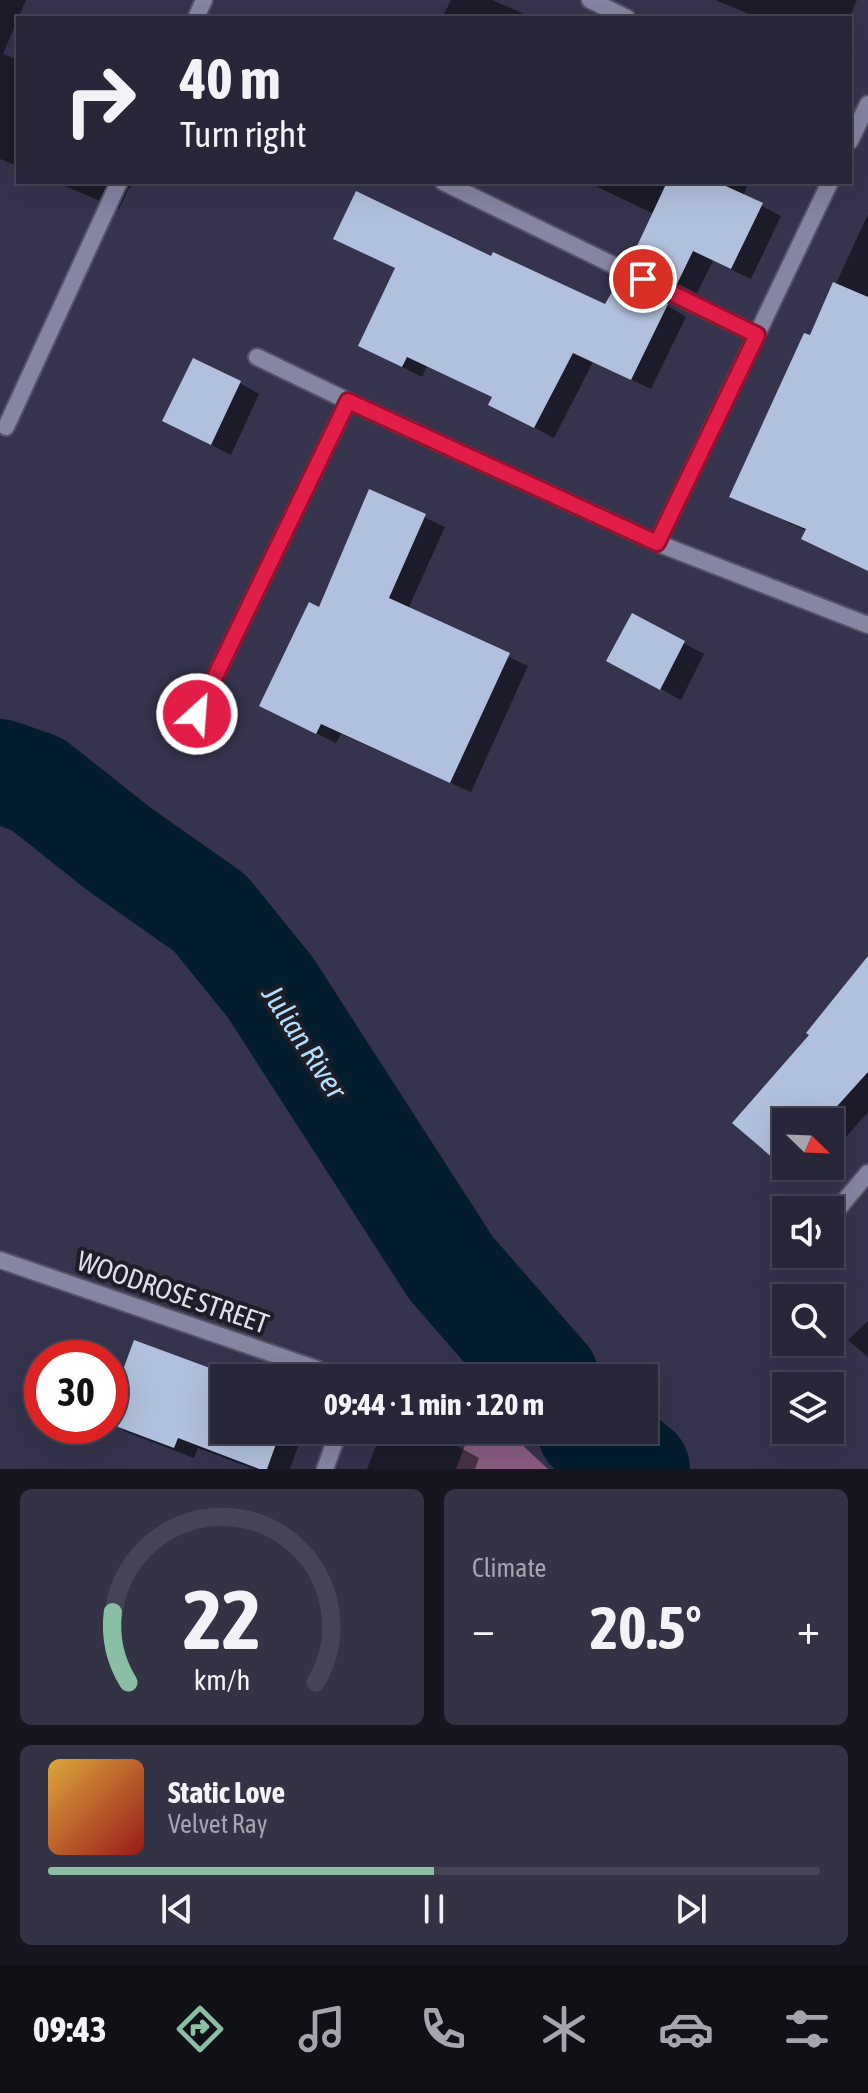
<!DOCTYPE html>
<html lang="en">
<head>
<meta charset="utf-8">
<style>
	:root { --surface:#28273a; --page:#343345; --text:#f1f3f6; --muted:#a5a5af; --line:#444454; --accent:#8abfa5 }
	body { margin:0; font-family:"Asap Condensed",sans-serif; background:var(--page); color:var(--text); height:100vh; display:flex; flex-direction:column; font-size:30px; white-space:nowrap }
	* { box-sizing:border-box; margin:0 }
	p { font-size:26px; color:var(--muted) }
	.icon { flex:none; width:44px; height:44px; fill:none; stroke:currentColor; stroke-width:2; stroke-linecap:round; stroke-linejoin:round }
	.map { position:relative; height:1469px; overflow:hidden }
	.details { display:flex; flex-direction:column; gap:20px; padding:20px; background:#161520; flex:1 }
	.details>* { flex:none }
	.banner { position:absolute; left:16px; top:16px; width:836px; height:168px; border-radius:0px; box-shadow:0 8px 32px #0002,0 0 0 2px var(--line); background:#28273a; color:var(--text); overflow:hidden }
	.needle { width:52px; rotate:113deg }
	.buttons { position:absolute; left:772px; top:1108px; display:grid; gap:16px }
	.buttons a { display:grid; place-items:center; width:72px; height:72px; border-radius:0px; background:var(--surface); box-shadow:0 8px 32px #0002,0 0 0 2px var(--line); font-size:40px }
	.speed { position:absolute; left:24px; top:1340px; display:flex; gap:16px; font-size:40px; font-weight:700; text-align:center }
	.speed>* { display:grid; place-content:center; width:104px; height:104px; border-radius:50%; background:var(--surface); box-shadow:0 8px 32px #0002,0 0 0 2px var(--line); line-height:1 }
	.speed .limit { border:12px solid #d22; background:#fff; color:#111 }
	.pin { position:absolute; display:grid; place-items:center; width:68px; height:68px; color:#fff; margin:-34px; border:4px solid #fff; border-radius:50%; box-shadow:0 2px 8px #0007 }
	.me { position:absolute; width:88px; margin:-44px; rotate:26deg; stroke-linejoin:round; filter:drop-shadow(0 0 6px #0008) }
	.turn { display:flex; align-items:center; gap:28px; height:168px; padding:0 32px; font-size:36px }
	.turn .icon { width:104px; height:104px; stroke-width:2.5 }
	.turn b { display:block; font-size:56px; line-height:68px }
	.big { font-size:60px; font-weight:700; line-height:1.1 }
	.details .tile { flex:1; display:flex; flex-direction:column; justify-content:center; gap:12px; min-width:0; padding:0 28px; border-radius:12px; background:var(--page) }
	.details .dial { align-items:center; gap:0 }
	.dial svg { height:208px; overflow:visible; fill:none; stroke:var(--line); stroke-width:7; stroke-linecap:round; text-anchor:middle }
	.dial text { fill:var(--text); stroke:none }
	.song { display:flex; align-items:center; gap:24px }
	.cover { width:96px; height:96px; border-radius:12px; background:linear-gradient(135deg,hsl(40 70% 55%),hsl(0 70% 35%)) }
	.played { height:8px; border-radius:4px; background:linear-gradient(90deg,var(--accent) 50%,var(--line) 50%) }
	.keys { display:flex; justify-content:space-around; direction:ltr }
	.heat { display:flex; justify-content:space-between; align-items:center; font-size:44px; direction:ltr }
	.details .tiles { flex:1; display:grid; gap:20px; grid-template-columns:1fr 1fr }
	.tile:last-child { grid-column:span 2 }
	.trip { position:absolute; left:210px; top:1364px; width:448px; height:80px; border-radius:0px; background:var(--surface); box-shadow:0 8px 32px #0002,0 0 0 2px var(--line); font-weight:700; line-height:80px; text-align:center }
	.dock { display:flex; height:128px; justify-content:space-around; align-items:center; background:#101017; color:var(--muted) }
	.dock .icon { width:56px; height:56px }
	.dock .active { color:var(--accent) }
	.dock b { font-size:36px; color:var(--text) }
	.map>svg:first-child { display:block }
	.forest { fill:#8a5d81 }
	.shadow { fill:#0007 }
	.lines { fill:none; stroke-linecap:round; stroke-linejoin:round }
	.river { stroke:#031d2e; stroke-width:104 }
	.building { fill:#b1c0dc }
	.lane-casing { stroke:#545267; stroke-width:20 }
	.street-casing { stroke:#545267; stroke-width:20 }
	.lane { stroke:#8685a2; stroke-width:16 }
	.street { stroke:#8685a2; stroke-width:16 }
	.route-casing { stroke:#92132f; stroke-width:20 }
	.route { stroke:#e11d48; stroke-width:14 }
	.labels { text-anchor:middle; stroke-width:8; stroke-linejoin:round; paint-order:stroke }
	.street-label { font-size:28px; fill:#dfdeee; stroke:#1e1e29 }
	.water-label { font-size:30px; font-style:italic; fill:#b2defe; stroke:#1e1e29 }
</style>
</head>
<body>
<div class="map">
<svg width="868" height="1469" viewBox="0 0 868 1469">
	<rect width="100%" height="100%" fill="#36344d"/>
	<!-- forest -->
	<path class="forest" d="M471,1430H506L548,1469H456Z"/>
	<!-- shadow -->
	<path class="shadow" d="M0,0H26L3,54L18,60V166L0,159Z
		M451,0H492L533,18H442Z
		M715,0H857L849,18H759Z
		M55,182H136L129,188L119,209Z
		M587,182H749L743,196L781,216L751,279L713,261L697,293L652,271L654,214Z
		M868,214V571L807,531L731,496L811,338Z
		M492,259L605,307L667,305L686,317L651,389L593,362L554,438L510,415L494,398L427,366L422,377L361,346Z
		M240,383L259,394L231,455L165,421Z
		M370,492L445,527L408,609L528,666L471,792L341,734L336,743L281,716L320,610Z
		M632,615L704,654L681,700L628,671Z
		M868,983V1112L830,1155V1122H786V1166H820L808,1180L788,1169L735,1122Z
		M868,1321V1357L848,1340Z
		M135,1343L230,1378H224V1430H304L290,1469H254L198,1448L194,1458L126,1432L110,1422V1411Z
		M382,1430H417L459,1447L479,1458L475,1469H367Z"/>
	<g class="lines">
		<!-- river -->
		<path class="river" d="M0,771L37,784L119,849L210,913L270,987L451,1268L547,1378
			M589,1430L638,1469"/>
	</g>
	<!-- building -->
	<path class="building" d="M667,182H717L763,203L731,269L693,251L677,284L630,261Z
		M356,191L491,256L493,252L605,304L619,280L668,304L631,380L573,353L534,428L488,405L492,397L407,357L402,367L358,346L395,268L333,239Z
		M833,282L868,297V571L801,539L806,529L729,497L804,333L810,335Z
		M193,358L241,381L211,445L162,421Z
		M369,489L426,514L389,598L510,653L450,783L321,724L316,734L259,706L309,602L319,607Z
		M632,613L685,641L660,690L606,661Z
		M868,956V1072L830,1114L834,1118L830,1122H786V1166H791L787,1170L732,1123L809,1035L806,1033Z
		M134,1340L237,1378H224V1430H281L267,1469H259L178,1438L174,1448L110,1424V1405Z"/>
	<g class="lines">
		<defs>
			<path id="lane" d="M196,18L204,0
				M6,427L119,182"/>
			<path id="street" d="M590,0L627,18
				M850,141L868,104
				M443,182L757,335
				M257,357L348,401L657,543L830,182
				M657,543L868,625
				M197,714L348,401
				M837,1210L868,1173
				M0,1260L317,1369L326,1378
				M325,1469L339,1430"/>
		</defs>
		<!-- lane casing -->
		<use href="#lane" class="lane-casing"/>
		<!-- street casing -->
		<use href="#street" class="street-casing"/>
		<!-- lane -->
		<use href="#lane" class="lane"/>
		<!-- street -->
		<use href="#street" class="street"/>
	</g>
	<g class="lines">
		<defs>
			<path id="route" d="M197,714L348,401L657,543L757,335L643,279"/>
		</defs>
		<!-- route casing -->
		<use href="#route" class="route-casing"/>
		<!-- route -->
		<use href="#route" class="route"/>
	</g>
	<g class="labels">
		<!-- street labels -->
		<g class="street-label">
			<text transform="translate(173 1292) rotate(19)" y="10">WOODROSE STREET</text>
		</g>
		<!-- water labels -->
		<g class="water-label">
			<text transform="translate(304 1042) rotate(57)" y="10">Julian River</text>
		</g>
	</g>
</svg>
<div class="buttons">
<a><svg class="needle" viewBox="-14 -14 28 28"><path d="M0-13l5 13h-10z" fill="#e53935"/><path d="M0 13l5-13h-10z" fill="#a5a5af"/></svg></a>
<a><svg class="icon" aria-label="sound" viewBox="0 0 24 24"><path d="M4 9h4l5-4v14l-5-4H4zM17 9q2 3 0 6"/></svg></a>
<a><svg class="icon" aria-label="search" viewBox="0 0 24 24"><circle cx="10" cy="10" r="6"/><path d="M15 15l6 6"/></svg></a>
<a><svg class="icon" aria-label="layers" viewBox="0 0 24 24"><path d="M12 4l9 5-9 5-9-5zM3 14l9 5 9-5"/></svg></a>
</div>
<div class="speed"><div class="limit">30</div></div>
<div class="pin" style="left:643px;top:279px;background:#d93025"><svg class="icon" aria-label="arrive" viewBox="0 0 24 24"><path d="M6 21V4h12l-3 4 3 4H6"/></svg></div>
<svg class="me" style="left:197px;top:714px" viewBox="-20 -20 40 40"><circle r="17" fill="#e11d48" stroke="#fff" stroke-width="3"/><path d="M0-11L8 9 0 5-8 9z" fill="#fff"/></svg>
<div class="trip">09:44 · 1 min · 120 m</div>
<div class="banner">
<div class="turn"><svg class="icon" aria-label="right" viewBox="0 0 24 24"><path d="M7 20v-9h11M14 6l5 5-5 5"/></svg><div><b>40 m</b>Turn right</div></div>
</div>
</div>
<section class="details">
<div class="tiles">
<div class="tile dial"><svg viewBox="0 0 100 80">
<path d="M14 69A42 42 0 1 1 86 69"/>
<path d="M14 69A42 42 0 0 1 8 42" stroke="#8abfa5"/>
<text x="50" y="56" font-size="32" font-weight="700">22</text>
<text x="50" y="72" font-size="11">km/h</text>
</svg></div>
<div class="tile"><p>Climate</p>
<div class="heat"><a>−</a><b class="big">20.5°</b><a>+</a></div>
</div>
<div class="tile">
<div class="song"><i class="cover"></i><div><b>Static Love</b><p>Velvet Ray</p></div></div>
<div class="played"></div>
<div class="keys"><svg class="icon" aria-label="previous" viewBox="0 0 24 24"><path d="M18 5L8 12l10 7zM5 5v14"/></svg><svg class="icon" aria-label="pause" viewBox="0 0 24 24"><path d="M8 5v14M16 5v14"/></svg><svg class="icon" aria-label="next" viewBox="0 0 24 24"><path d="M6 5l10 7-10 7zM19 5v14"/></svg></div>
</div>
</div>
</section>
<nav class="dock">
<b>09:43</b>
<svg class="icon active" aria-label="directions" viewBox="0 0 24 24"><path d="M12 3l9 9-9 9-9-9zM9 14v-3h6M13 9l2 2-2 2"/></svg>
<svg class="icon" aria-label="music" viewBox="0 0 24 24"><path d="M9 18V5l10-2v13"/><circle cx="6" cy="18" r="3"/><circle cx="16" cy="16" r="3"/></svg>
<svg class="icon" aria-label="phone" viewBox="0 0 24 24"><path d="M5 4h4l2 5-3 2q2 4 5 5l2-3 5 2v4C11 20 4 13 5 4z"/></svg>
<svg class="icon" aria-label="climate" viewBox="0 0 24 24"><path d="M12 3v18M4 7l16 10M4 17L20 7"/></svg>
<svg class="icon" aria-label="car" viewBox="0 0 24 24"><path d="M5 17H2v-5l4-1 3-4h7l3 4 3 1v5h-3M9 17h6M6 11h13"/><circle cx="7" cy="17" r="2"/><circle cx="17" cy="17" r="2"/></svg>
<svg class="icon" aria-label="filters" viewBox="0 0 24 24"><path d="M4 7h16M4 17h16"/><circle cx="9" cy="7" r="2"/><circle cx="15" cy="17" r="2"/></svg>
</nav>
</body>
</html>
